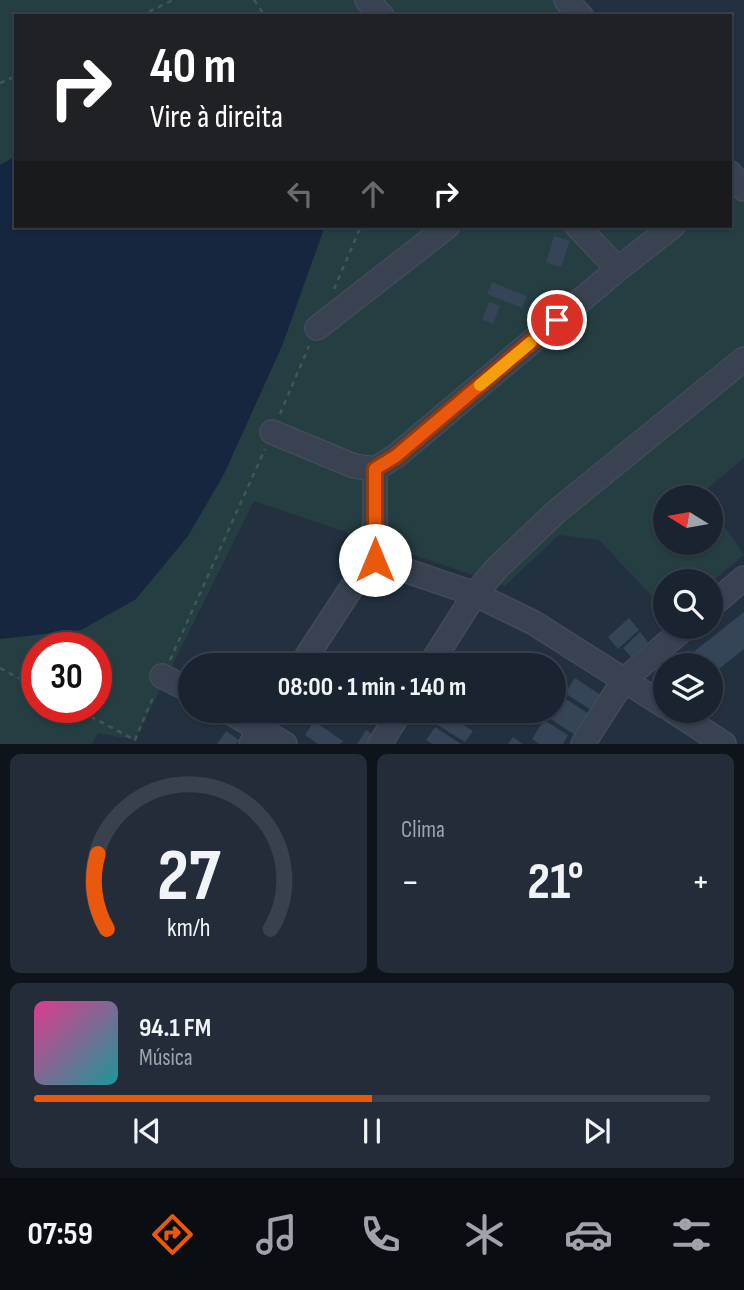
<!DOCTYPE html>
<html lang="pt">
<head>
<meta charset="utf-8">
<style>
	:root { --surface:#1a2430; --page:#232c38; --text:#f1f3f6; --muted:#9fa4ab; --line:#38414c; --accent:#ea580c }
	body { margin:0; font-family:"Sofia Sans Condensed",sans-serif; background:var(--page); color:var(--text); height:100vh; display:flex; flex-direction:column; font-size:26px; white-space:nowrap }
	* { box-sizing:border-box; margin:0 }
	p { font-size:23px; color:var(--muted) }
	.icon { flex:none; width:38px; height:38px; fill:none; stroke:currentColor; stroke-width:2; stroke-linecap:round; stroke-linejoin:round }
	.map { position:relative; height:744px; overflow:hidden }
	.drawer { display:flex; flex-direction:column; gap:10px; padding:10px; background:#0e141a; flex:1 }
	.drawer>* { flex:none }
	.hud { position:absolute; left:14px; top:14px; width:718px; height:214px; border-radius:0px; box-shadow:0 2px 5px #0004,0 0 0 2px var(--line); background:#202124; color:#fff; overflow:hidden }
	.needle { width:46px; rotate:281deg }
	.fabs { position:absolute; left:653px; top:485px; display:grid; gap:14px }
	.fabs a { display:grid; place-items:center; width:70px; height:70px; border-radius:50%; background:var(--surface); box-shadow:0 2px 5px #0004,0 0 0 2px var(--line); font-size:35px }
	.speed { position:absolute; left:21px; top:632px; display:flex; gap:14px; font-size:35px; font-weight:700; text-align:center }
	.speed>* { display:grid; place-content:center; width:91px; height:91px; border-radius:50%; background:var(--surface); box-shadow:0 2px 5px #0004,0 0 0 2px var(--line); line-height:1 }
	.speed .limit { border:10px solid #d22; background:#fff; color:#111 }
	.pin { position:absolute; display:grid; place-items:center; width:60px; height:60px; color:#fff; margin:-30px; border:4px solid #fff; border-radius:50%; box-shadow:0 2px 7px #0007 }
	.me { position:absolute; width:77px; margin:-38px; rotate:0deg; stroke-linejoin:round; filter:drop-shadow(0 0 5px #0008) }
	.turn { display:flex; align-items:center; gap:24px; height:147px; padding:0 21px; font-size:32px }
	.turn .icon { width:91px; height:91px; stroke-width:2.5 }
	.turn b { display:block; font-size:49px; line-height:60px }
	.lanes { display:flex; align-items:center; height:66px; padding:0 21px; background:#0003; justify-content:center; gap:35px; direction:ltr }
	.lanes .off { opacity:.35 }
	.big { font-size:52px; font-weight:700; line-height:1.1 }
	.drawer .widget { flex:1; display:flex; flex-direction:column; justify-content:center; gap:10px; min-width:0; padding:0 24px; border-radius:10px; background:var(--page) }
	.drawer .dial { align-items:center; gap:0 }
	.dial svg { height:182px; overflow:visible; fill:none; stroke:var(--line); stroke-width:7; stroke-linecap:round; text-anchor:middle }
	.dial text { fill:var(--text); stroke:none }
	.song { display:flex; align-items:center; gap:21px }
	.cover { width:84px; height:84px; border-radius:10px; background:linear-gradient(135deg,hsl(330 70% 55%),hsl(180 70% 35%)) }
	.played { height:7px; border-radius:4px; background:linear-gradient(90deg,var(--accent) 50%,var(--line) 50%) }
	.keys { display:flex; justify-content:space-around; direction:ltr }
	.heat { display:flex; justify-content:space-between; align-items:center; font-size:38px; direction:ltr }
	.drawer .tiles { flex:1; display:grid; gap:10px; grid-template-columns:1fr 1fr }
	.widget:last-child { grid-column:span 2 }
	.trip { position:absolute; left:178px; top:653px; width:388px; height:70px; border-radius:35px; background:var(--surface); box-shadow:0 2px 5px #0004,0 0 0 2px var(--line); font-weight:700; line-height:70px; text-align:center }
	.tab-bar { display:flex; height:112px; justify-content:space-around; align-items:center; background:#0a0e13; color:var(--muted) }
	.tab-bar .icon { width:49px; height:49px }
	.tab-bar .current { color:var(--accent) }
	.tab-bar b { font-size:32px; color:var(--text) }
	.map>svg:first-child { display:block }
	.green { fill:#253e41; fill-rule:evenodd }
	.water { fill:#16263f }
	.building { fill:#354457 }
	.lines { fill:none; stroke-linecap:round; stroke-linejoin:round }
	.minor-casing { stroke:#414b59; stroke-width:26 }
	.path { stroke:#3f5759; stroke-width:2.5; stroke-dasharray:5 5; stroke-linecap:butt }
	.minor { stroke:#384250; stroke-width:23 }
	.route-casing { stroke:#983908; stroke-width:18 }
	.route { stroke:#ea580c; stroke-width:12 }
	.slow { stroke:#f59e0b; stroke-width:12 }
</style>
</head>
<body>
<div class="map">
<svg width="744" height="744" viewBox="0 0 744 744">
	<rect width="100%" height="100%" fill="#233040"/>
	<!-- green -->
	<path class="green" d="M0,0H555L570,16H16V226H730V187L744,202V458L702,493L704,497H665V542H710L711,506L744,555L711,582L665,581V610L599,540L559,535L505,586L254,501L135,740L98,733L92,744H0ZM37,648H96V707H37Z"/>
	<!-- water -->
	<path class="water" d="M16,156V226H325L282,346L224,474L188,536L136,599L81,630L0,639V165Z"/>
	<!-- building -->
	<path class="building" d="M554,236L570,241L561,267L546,263Z
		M492,282L527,296L522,308L487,294Z
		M489,302L500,306L493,324L482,319Z
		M744,612V649L710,676V665H685L682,661Z
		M629,618L639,630L618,649L608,637Z
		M640,632L648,642L631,657L623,648Z
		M575,678L604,697L594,712L565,693Z
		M555,692L592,716L578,737L540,712L555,710Z
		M444,712L473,731L465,742L436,724Z
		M544,720L568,735L563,744H539L532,739Z
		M314,721L343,741L340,744H318L305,735Z
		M435,727L461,744H432L426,740Z
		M366,730L380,740L377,744H357Z
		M226,731L239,740L236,744H217Z
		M513,737L523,744H508Z"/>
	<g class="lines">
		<defs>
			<path id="minor" d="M367,0L382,16
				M566,0L581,16
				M730,173L744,189
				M577,226L618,269
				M317,328L448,226
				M272,432L354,466L375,469L396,456L618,269L673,226
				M375,560L475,594L534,623L665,706
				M375,560V469
				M710,607L744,578
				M301,665L354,584L375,560
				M430,665L475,594L497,568L557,511L744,359
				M162,676L191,691
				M226,710L285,744
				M672,710L724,744
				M251,744L272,710
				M380,744L401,710
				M583,744L624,680L687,626"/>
		</defs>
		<!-- minor casing -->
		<use href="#minor" class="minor-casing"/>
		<!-- path -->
		<path class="path" d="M254,0L265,16
			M140,16L173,0
			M0,83L16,76
			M334,289L361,226
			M280,414L309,346
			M170,660L265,449
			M0,668L37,688
			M73,707L135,740L154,695"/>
		<!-- minor -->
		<use href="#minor" class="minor"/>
	</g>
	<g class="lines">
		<defs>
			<path id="route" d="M375,560V469L396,456L557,320"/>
		</defs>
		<!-- route casing -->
		<use href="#route" class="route-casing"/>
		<!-- route -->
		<use href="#route" class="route"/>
		<!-- slow -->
		<path class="slow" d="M480,385L530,343"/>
	</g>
</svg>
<div class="fabs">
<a><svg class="needle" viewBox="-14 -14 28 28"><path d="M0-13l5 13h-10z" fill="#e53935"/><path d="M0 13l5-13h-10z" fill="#9fa4ab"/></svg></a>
<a><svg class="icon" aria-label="search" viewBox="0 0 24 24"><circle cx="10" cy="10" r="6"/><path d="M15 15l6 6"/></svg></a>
<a><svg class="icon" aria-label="layers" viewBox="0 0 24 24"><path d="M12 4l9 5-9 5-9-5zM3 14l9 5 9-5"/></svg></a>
</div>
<div class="speed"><div class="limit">30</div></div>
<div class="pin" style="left:557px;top:320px;background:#d93025"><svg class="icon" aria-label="arrive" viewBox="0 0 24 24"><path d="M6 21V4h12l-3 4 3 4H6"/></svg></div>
<svg class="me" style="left:375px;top:560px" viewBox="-20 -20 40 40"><circle r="19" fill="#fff"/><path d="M0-13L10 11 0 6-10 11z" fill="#ea580c"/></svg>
<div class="trip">08:00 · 1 min · 140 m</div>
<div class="hud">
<div class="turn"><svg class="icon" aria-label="right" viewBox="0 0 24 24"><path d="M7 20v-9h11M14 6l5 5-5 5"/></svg><div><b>40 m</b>Vire à direita</div></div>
<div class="lanes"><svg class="icon off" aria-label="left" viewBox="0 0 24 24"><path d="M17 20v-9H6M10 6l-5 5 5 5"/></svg><svg class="icon off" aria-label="ahead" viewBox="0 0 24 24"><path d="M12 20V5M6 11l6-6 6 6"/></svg><svg class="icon" aria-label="right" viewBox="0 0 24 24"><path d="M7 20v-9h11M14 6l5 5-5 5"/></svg></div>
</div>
</div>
<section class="drawer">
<div class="tiles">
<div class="widget dial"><svg viewBox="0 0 100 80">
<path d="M14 69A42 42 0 1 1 86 69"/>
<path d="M14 69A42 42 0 0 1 10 36" stroke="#ea580c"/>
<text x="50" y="56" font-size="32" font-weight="700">27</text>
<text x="50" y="72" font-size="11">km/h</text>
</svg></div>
<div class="widget"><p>Clima</p>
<div class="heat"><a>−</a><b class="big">21°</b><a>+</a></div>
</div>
<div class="widget">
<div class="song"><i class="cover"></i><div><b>94.1 FM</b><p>Música</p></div></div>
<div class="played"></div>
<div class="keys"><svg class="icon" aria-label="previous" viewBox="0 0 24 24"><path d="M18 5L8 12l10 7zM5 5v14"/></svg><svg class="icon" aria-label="pause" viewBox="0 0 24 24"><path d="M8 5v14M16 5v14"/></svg><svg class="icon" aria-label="next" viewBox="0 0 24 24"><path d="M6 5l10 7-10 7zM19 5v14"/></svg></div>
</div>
</div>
</section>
<nav class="tab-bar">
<b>07:59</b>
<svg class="icon current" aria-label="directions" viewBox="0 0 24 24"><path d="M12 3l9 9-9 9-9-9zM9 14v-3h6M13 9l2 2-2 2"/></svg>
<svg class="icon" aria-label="music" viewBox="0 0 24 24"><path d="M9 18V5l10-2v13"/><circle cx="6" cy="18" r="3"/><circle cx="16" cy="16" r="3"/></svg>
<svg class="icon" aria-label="phone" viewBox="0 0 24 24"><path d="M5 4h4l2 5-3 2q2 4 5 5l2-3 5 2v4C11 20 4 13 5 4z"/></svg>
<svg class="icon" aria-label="climate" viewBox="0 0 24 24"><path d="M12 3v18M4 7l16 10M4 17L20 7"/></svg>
<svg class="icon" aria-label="car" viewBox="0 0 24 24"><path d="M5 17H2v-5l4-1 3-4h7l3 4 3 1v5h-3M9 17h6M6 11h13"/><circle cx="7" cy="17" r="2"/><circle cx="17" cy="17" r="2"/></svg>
<svg class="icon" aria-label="filters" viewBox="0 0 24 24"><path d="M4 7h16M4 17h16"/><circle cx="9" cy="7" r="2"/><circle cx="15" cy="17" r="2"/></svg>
</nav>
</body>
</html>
